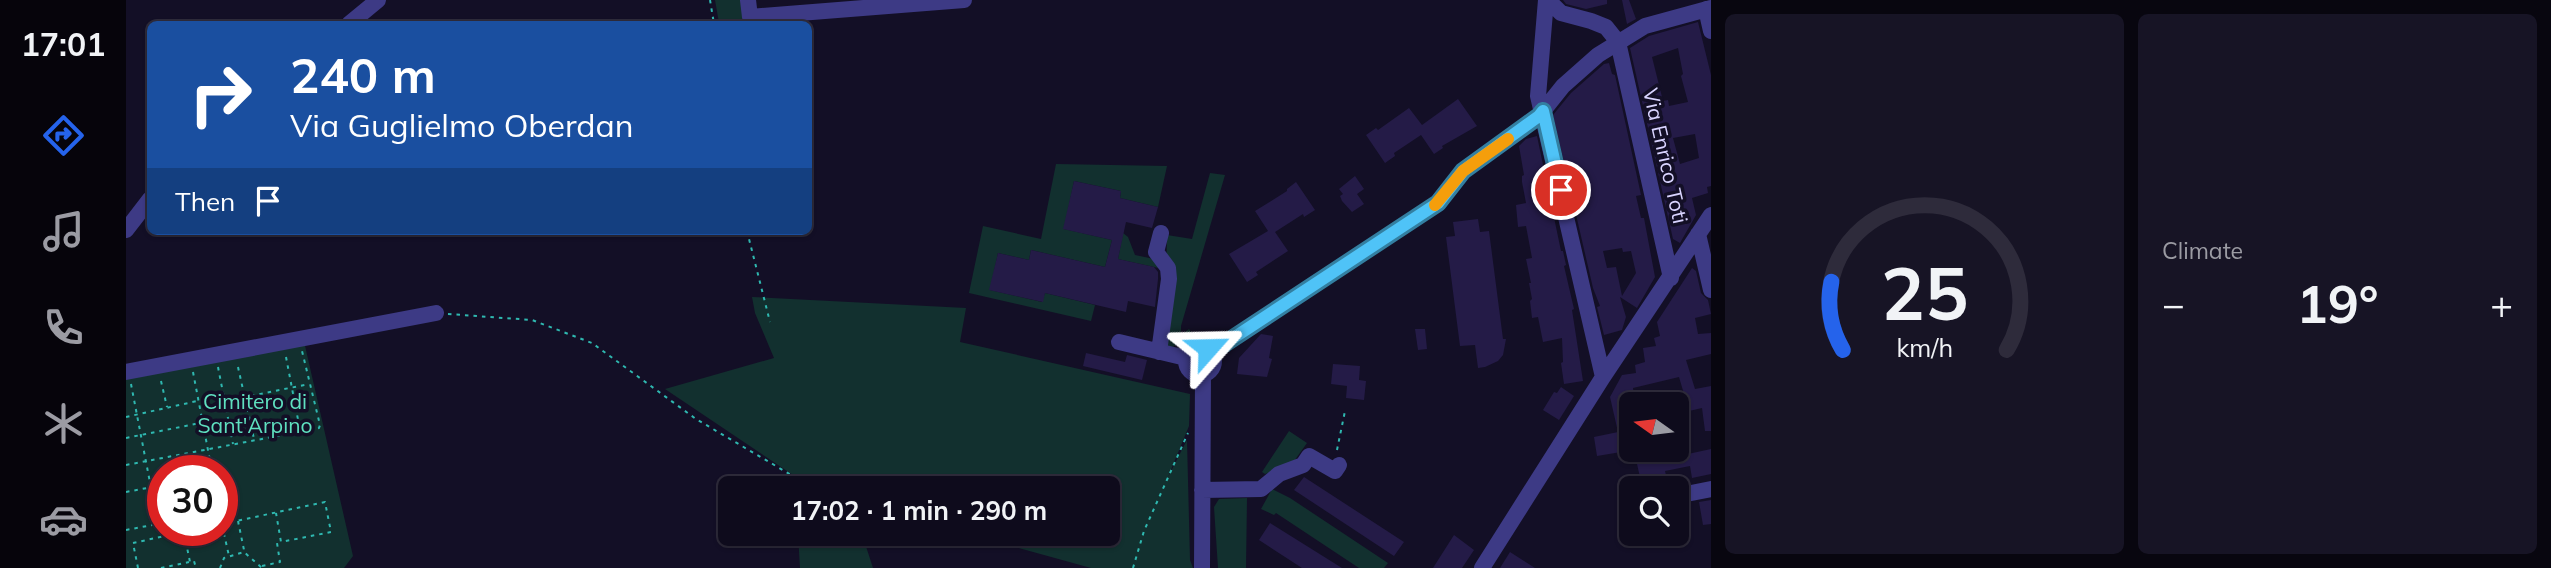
<!DOCTYPE html>
<html lang="en">
<head>
<meta charset="utf-8">
<style>
	:root { --surface:#0e0b1c; --page:#171425; --text:#f1f3f6; --muted:#9b9ba3; --line:#2e2b3b; --accent:#2563eb }
	body { margin:0; font-family:Mulish,sans-serif; background:var(--page); color:var(--text); height:100vh; display:flex; flex-direction:column; font-size:26px; white-space:nowrap }
	* { box-sizing:border-box; margin:0 }
	p { font-size:23px; color:var(--muted) }
	.icon { flex:none; width:38px; height:38px; fill:none; stroke:currentColor; stroke-width:2; stroke-linecap:round; stroke-linejoin:round }
	.map { position:relative; flex:1; overflow:hidden }
	.panel { display:flex; flex-direction:column; gap:14px; padding:14px; background:#08060f; width:840px }
	.panel>* { flex:none }
	.guide { position:absolute; left:21px; top:21px; width:665px; height:214px; border-radius:10px; box-shadow:0 2px 5px #0004,0 0 0 2px var(--line); background:#1a4fa0; color:#fff; overflow:hidden }
	.needle { width:46px; rotate:284deg }
	.controls { position:absolute; left:1493px; top:392px; display:grid; gap:14px }
	.controls a { display:grid; place-items:center; width:70px; height:70px; border-radius:10px; background:var(--surface); box-shadow:0 2px 5px #0004,0 0 0 2px var(--line); font-size:35px }
	.speed { position:absolute; left:21px; top:455px; display:flex; gap:14px; font-size:35px; font-weight:700; text-align:center }
	.speed>* { display:grid; place-content:center; width:91px; height:91px; border-radius:50%; background:var(--surface); box-shadow:0 2px 5px #0004,0 0 0 2px var(--line); line-height:1 }
	.speed .limit { border:10px solid #d22; background:#fff; color:#111 }
	.pin { position:absolute; display:grid; place-items:center; width:60px; height:60px; color:#fff; margin:-30px; border:4px solid #fff; border-radius:50%; box-shadow:0 2px 7px #0007 }
	.me { position:absolute; width:77px; margin:-38px; rotate:65deg; stroke-linejoin:round; filter:drop-shadow(0 0 5px #0008) }
	.turn { display:flex; align-items:center; gap:24px; height:147px; padding:0 28px; font-size:32px }
	.turn .icon { width:91px; height:91px; stroke-width:2.5 }
	.turn b { display:block; font-size:49px; line-height:60px }
	.then { display:flex; align-items:center; height:66px; padding:0 28px; background:#0003; gap:14px; font-size:26px }
	.big { font-size:52px; font-weight:700; line-height:1.1 }
	.panel .widget { flex:1; display:flex; flex-direction:column; justify-content:center; gap:10px; min-width:0; padding:0 24px; border-radius:10px; background:var(--page) }
	.panel .dial { align-items:center; gap:0 }
	.dial svg { height:182px; overflow:visible; fill:none; stroke:var(--line); stroke-width:7; stroke-linecap:round; text-anchor:middle }
	.dial text { fill:var(--text); stroke:none }
	.heat { display:flex; justify-content:space-between; align-items:center; font-size:38px; direction:ltr }
	.panel .tiles { flex:1; display:grid; gap:14px; grid-template-columns:repeat(2,1fr) }
	.trip { position:absolute; left:592px; top:476px; width:402px; height:70px; border-radius:10px; background:var(--surface); box-shadow:0 2px 5px #0004,0 0 0 2px var(--line); font-weight:700; line-height:70px; text-align:center }
	main { display:flex; flex:1; min-height:0 }
	.dock { display:flex; flex-direction:column; width:126px; justify-content:space-around; align-items:center; background:#06040b; color:var(--muted) }
	.dock .icon { width:49px; height:49px }
	.dock .on { color:var(--accent) }
	.dock b { font-size:32px; color:var(--text) }
	.map>svg:first-child { display:block }
	.green { fill:#12302f; fill-rule:evenodd }
	.building { fill:#241b47; fill-rule:evenodd }
	.lines { fill:none; stroke-linecap:round; stroke-linejoin:round }
	.path { stroke:#2fb8b0; stroke-width:2; stroke-dasharray:3.5 5; stroke-linecap:butt }
	.minor { stroke:#3d3a85; stroke-width:16 }
	.route-casing { stroke:#337fa1; stroke-width:18 }
	.route { stroke:#4fc3f7; stroke-width:12 }
	.slow { stroke:#f59e0b; stroke-width:12 }
	.labels { text-anchor:middle; stroke-width:7; stroke-linejoin:round; paint-order:stroke }
	.street-label { font-size:21px; fill:#d9d4ff; stroke:#130f26 }
	.park-label { font-size:21px; fill:#5fe0c0; stroke:#130f26 }
</style>
</head>
<body>
<main>
<nav class="dock">
<b>17:01</b>
<svg class="icon on" aria-label="directions" viewBox="0 0 24 24"><path d="M12 3l9 9-9 9-9-9zM9 14v-3h6M13 9l2 2-2 2"/></svg>
<svg class="icon" aria-label="music" viewBox="0 0 24 24"><path d="M9 18V5l10-2v13"/><circle cx="6" cy="18" r="3"/><circle cx="16" cy="16" r="3"/></svg>
<svg class="icon" aria-label="phone" viewBox="0 0 24 24"><path d="M5 4h4l2 5-3 2q2 4 5 5l2-3 5 2v4C11 20 4 13 5 4z"/></svg>
<svg class="icon" aria-label="climate" viewBox="0 0 24 24"><path d="M12 3v18M4 7l16 10M4 17L20 7"/></svg>
<svg class="icon" aria-label="car" viewBox="0 0 24 24"><path d="M5 17H2v-5l4-1 3-4h7l3 4 3 1v5h-3M9 17h6M6 11h13"/><circle cx="7" cy="17" r="2"/><circle cx="17" cy="17" r="2"/></svg>
</nav>
<div class="map">
<svg width="1585" height="568" viewBox="0 0 1585 568">
	<rect width="100%" height="100%" fill="#130f26"/>
	<!-- green -->
	<path class="green" d="M589,0H616L617,24L593,23Z
		M930,164L1041,166L1032,207L994,198L995,191L948,181L938,229L986,240L979,267L905,250L903,260L872,253L864,290L916,302L919,293L969,305L965,321L843,293L857,226L915,239Z
		M1084,173L1099,175L1055,326V335L1063,329L1065,332L1046,348L1039,344L1041,235L1066,239Z
		M997,233L1002,237L1009,255L1028,259L1037,269L992,259Z
		M626,297L840,308L834,342L1064,394L1063,426L1042,477L1061,440L1064,560L1067,568H965L842,534H982V488H668L667,475L539,389L648,358L629,313Z
		M177,337L227,556L218,568H0V373ZM37,471H96V530H37Z
		M1163,431L1181,443L1166,464L1139,474L1136,472Z
		M1146,489L1164,498L1262,563L1258,568H1233L1150,513L1148,515L1135,509Z
		M1121,498L1120,568H1092L1088,507L1093,499Z
		M672,534H736L747,568H674Z"/>
	<!-- building -->
	<path class="building" d="M1437,0H1481V4L1460,9L1440,4Z
		M1496,0H1503L1510,19L1501,24Z
		M1572,22L1585,75V186L1581,187L1582,193L1566,198L1570,215L1554,243L1547,239L1504,48L1523,36ZM1552,48L1557,74L1555,76L1562,102L1543,106L1542,100L1537,101L1526,57ZM1569,134L1573,158L1554,164L1547,138Z
		M1483,63L1486,74L1489,75L1515,195L1510,196L1515,218H1518L1529,277L1511,308L1494,297L1500,317L1496,330L1478,335L1471,307L1474,306L1467,288L1427,115L1445,93L1478,64ZM1496,248L1497,252L1505,251L1510,273L1496,296L1490,267L1481,268L1477,251Z
		M1332,99L1351,126L1316,146L1317,148L1308,154L1295,135L1268,153L1269,156L1259,163L1240,135L1250,128L1252,130L1283,108L1296,125Z
		M1411,136L1435,251H1437L1440,265L1438,266L1448,309L1446,310L1457,381L1438,384L1435,363L1437,362L1436,338L1417,342L1412,317L1406,318L1404,301L1406,299L1403,283H1405L1400,259L1406,258L1400,226L1392,227L1390,205L1400,203L1396,182V176L1398,175L1393,146L1400,139Z
		M1229,176L1238,189L1231,194L1238,204L1226,212L1216,201L1214,196L1217,194L1213,189Z
		M948,181L995,191L994,198L1032,207L1026,228L1000,222L992,259L1028,267L1032,272V279L1029,307L1002,301L1000,312L919,293L917,302L863,290L872,253L903,260L905,250L979,267L986,240L937,229Z
		M1170,182L1189,210L1178,217L1177,214L1149,232L1162,251L1130,272L1132,275L1121,282L1103,254L1142,231L1129,211L1161,191V189Z
		M1352,219L1354,232L1363,231L1377,339H1380L1377,355L1372,361L1359,367L1352,368L1349,345L1334,346L1320,237L1329,236L1327,222Z
		M1566,268L1570,271L1575,293L1582,300L1585,314L1569,318L1572,334L1585,333V354L1560,360L1569,389L1585,386V431H1579L1576,408L1563,411L1553,377L1507,388L1508,396L1505,397V417L1499,418L1507,454L1496,457L1495,452L1471,456L1468,437L1492,432L1484,397L1496,375L1510,373L1509,365L1519,362L1517,348L1530,346L1528,338L1534,336L1531,322Z
		M1289,329H1299L1301,349L1292,350Z
		M1135,334L1147,336L1143,358L1146,359L1141,377L1111,374L1113,358Z
		M960,353L999,362L1001,355L1021,360L1016,380L957,366Z
		M1207,364L1234,366L1233,380L1240,381L1238,400L1220,398L1221,386L1205,384Z
		M1435,387L1448,396L1433,420L1417,410L1428,392L1431,393Z
		M1559,443L1562,454L1585,449V474L1566,478L1564,466L1539,471L1541,479L1516,486L1511,464L1543,459L1541,450H1550V445Z
		M1178,477L1278,542L1268,556L1168,490Z
		M1585,500V524L1577,525L1573,502Z
		M1144,523L1216,568H1176L1133,540Z
		M1328,535L1348,550L1336,568H1307Z
		M1384,552L1409,568H1374Z"/>
	<g class="lines">
		<!-- path -->
		<path class="path" d="M584,0L588,24
			M621,231L644,322
			M322,314L406,320L466,343L570,419L672,479
			M160,357L174,430
			M92,367L107,444
			M112,367L128,439
			M67,372L86,471
			M35,381L41,407
			M5,384L32,524
			M100,401L183,384
			M0,417L71,401
			M0,438L74,423
			M1211,450L1219,411
			M0,465L193,428L194,425L176,351
			M0,492L37,485
			M112,521L118,550
			M96,524L199,502L205,532L155,542
			M96,525L103,556
			M0,530L37,523
			M58,533L64,562L68,561L70,568
			M136,566L154,562L151,543L155,542L150,513
			M12,568L7,543L66,530
			M35,568L63,562
			M94,568L98,558L118,552L136,568
			M1007,568L1018,531L1062,433"/>
		<!-- minor -->
		<path class="minor" d="M622,0L624,17L838,0
			M1420,0L1412,96L1477,377
			M1422,0L1435,13L1465,21L1480,27L1492,42L1545,278
			M1580,9L1585,31
			M223,24L252,0
			M0,230L24,199
			M1572,234L1585,290
			M993,342L1060,358
			M1060 361a14 14 0 1 1 28 0a14 14 0 1 1-28 0Z
			M1033,352L1043,279L1042,268L1030,252L1035,233
			M1086,352L1312,203L1337,171L1413,116L1437,86L1472,55L1519,26L1585,8
			M0,372L310,313
			M1076,490L1135,489L1153,474L1177,465L1183,456L1209,471L1213,465
			M1550,496L1585,489
			M1076,568L1077,375
			M1356,568L1477,377L1585,215"/>
	</g>
	<g class="lines">
		<defs>
			<path id="route" d="M1082,348L1086,352L1312,203L1337,171L1413,116L1417,111L1435,190"/>
		</defs>
		<!-- route casing -->
		<use href="#route" class="route-casing"/>
		<!-- route -->
		<use href="#route" class="route"/>
		<!-- slow -->
		<path class="slow" d="M1309,205L1337,171L1382,139"/>
	</g>
	<g class="labels">
		<!-- street labels -->
		<g class="street-label">
			<text transform="translate(1539 156) rotate(77)" y="7">Via Enrico Toti</text>
		</g>
		<!-- park labels -->
		<g class="park-label">
			<text x="129" y="409">Cimitero di<tspan x="129" dy="24">Sant'Arpino</tspan></text>
		</g>
	</g>
</svg>
<div class="controls">
<a><svg class="needle" viewBox="-14 -14 28 28"><path d="M0-13l5 13h-10z" fill="#e53935"/><path d="M0 13l5-13h-10z" fill="#9b9ba3"/></svg></a>
<a><svg class="icon" aria-label="search" viewBox="0 0 24 24"><circle cx="10" cy="10" r="6"/><path d="M15 15l6 6"/></svg></a>
</div>
<div class="speed"><div class="limit">30</div></div>
<div class="pin" style="left:1435px;top:190px;background:#d93025"><svg class="icon" aria-label="arrive" viewBox="0 0 24 24"><path d="M6 21V4h12l-3 4 3 4H6"/></svg></div>
<svg class="me" style="left:1082px;top:348px" viewBox="-20 -20 40 40"><path d="M0-17L14 15 0 8-14 15z" fill="#4fc3f7" stroke="#fff" stroke-width="4"/></svg>
<div class="trip">17:02 · 1 min · 290 m</div>
<div class="guide">
<div class="turn"><svg class="icon" aria-label="right" viewBox="0 0 24 24"><path d="M7 20v-9h11M14 6l5 5-5 5"/></svg><div><b>240 m</b>Via Guglielmo Oberdan</div></div>
<div class="then">Then<svg class="icon" aria-label="arrive" viewBox="0 0 24 24"><path d="M6 21V4h12l-3 4 3 4H6"/></svg></div>
</div>
</div>
<section class="panel">
<div class="tiles">
<div class="widget dial"><svg viewBox="0 0 100 80">
<path d="M14 69A42 42 0 1 1 86 69"/>
<path d="M14 69A42 42 0 0 1 9 39" stroke="#2563eb"/>
<text x="50" y="56" font-size="32" font-weight="700">25</text>
<text x="50" y="72" font-size="11">km/h</text>
</svg></div>
<div class="widget"><p>Climate</p>
<div class="heat"><a>−</a><b class="big">19°</b><a>+</a></div>
</div>
</div>
</section>
</main>
</body>
</html>
